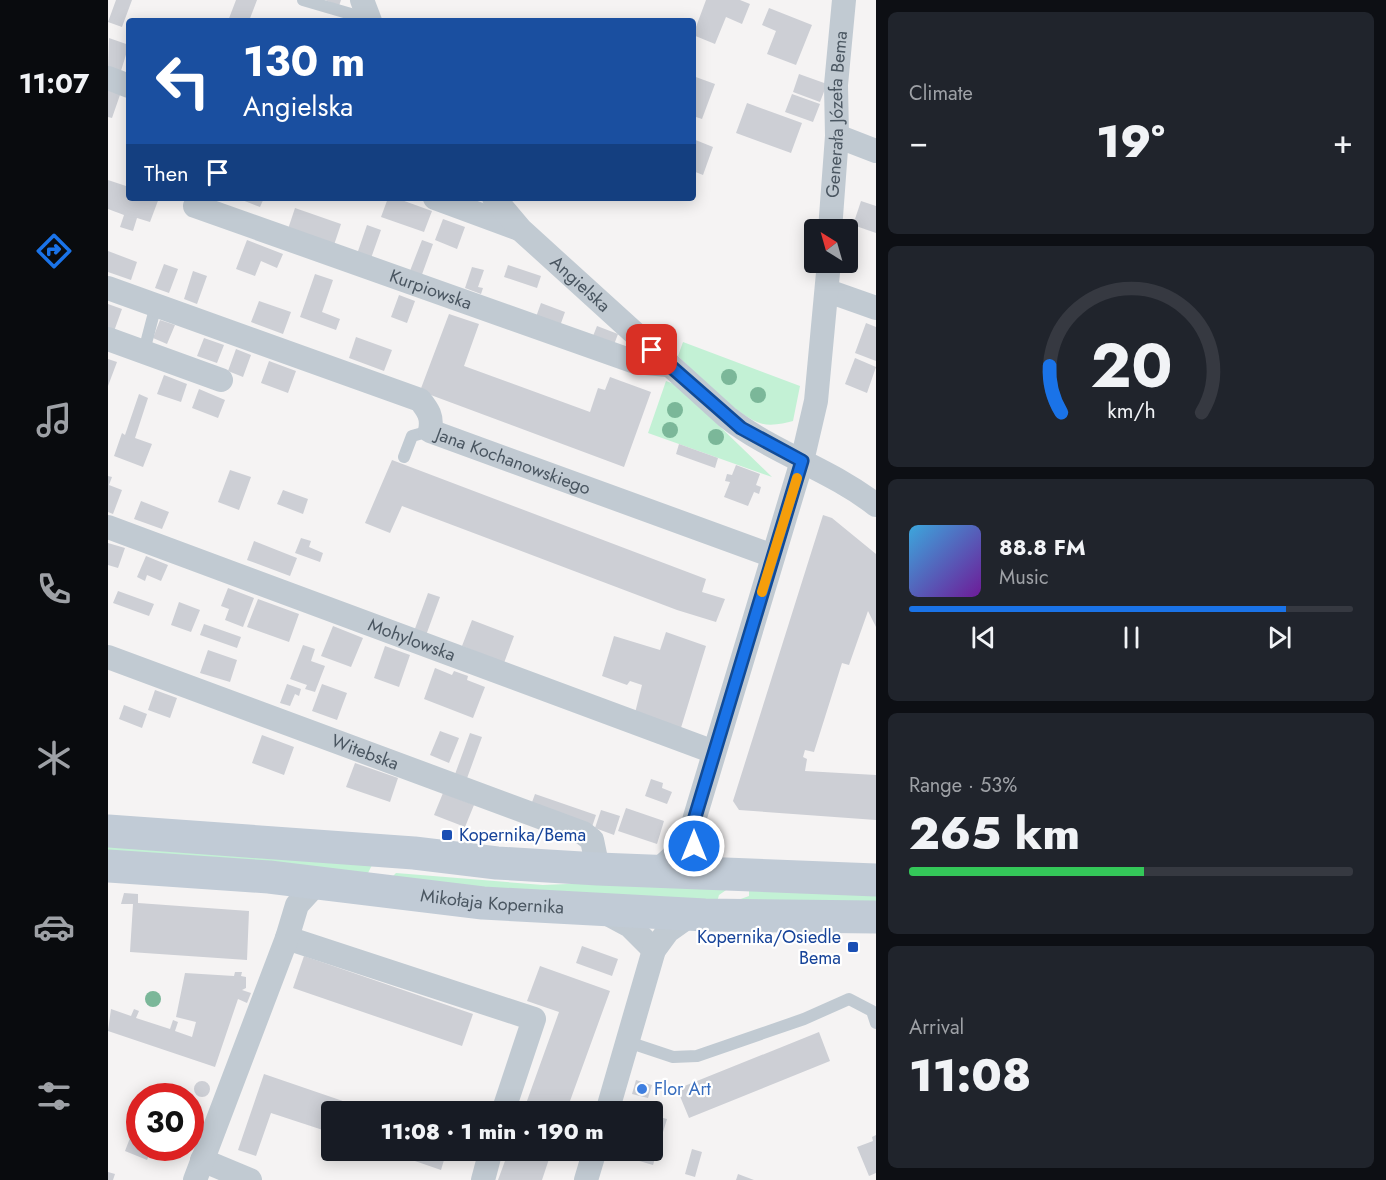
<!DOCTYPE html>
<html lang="en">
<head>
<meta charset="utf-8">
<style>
	:root { --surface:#171b24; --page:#20242c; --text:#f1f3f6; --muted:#9ea1a6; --line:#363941; --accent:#1a73e8 }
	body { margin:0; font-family:Jost,sans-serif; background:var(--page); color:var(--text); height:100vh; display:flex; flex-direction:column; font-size:22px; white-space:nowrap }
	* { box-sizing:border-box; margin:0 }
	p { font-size:20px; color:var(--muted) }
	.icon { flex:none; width:33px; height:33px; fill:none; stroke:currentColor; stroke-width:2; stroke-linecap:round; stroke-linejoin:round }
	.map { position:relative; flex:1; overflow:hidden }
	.details { display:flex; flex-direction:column; gap:12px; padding:12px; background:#0d0f14; width:510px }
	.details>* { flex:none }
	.hud { position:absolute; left:18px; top:18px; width:570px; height:183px; border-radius:6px; box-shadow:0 3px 15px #0003; background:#1a4fa0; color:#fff; overflow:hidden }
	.needle { width:39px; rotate:323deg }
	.fabs { position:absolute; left:696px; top:219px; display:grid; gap:12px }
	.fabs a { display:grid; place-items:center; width:54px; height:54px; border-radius:6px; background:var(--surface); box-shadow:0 3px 15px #0003; font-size:30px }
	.speed { position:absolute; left:18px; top:1083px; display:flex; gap:12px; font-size:30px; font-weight:700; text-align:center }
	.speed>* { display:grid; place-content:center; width:78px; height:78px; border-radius:50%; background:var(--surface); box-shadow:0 3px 15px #0003; line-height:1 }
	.speed .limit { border:9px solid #d22; background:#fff; color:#111 }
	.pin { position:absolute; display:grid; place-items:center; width:51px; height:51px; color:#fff; margin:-26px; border-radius:12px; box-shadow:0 3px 9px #0006 }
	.me { position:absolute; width:66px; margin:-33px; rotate:0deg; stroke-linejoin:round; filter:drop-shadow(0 0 4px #0008) }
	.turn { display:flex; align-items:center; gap:21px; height:126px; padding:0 18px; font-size:27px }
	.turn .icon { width:78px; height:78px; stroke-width:2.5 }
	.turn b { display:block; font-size:42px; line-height:51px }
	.then { display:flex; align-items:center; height:57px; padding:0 18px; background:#0003; gap:12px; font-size:22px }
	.big { font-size:45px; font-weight:800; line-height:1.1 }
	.details .tile { flex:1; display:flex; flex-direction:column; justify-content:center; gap:9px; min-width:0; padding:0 21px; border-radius:9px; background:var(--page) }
	.details .dial { align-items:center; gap:0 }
	.dial svg { height:156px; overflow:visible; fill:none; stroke:var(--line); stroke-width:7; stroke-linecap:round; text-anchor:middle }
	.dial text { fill:var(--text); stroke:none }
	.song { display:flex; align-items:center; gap:18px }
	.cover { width:72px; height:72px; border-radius:9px; background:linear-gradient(135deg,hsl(200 70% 55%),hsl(280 70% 35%)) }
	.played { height:6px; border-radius:3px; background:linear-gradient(90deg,var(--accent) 85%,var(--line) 85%) }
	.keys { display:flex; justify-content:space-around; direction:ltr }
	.heat { display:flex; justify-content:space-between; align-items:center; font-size:33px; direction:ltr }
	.charge { height:9px; border-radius:4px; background:linear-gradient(90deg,#34c759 53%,var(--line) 0) }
	.trip { position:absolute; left:213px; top:1101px; width:342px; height:60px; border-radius:6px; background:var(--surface); box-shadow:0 3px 15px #0003; font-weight:800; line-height:60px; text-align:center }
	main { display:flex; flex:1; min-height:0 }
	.dock { display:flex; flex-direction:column; width:108px; justify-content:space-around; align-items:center; background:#090b0e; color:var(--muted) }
	.dock .icon { width:42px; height:42px }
	.dock .on { color:var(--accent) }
	.dock b { font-size:27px; color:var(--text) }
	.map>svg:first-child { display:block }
	.green { fill:#c3f1d5 }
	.building { fill:#cdcfd5 }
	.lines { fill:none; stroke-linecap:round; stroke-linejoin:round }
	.lane { stroke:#c1cad2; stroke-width:12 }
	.street { stroke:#c1cad2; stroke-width:24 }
	.secondary { stroke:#c1cbd6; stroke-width:33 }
	.tree { fill:#7bb799 }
	.route-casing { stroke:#114b97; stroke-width:15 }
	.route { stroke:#1a73e8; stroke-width:10 }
	.slow { stroke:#f59e0b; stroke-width:10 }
	.transit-dot { fill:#1a4fb4; stroke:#fff; stroke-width:2 }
	.shop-dot { fill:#3f7fe0; stroke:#fff; stroke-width:2 }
	.labels { text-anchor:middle; stroke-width:4.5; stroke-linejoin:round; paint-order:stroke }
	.street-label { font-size:18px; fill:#4a5661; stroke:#fff }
	.transit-label { font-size:18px; fill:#164399; stroke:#fff; text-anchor:start }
	.shop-label { font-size:18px; fill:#366cbe; stroke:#fff; text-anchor:start }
</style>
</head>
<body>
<main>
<nav class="dock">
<b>11:07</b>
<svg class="icon on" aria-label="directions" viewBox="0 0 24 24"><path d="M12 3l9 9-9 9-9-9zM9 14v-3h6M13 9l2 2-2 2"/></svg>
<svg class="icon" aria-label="music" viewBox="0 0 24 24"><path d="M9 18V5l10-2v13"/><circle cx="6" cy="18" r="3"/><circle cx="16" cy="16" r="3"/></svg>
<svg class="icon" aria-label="phone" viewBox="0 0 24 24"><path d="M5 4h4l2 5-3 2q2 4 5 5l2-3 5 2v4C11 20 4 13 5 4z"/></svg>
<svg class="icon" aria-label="climate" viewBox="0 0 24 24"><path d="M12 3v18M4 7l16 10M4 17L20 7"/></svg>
<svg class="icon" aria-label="car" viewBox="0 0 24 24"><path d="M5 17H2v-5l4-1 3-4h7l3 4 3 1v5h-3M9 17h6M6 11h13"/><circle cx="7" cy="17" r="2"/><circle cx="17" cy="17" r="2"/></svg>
<svg class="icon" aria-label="filters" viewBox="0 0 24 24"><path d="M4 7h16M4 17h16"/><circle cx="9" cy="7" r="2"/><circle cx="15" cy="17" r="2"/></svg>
</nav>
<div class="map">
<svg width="768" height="1180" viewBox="0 0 768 1180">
	<rect width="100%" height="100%" fill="#f5f3f3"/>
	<!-- green -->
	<path class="green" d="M575,342L692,386L685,421C675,424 659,427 649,422C624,411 590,375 570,356Z
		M558,381L569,385L664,477L540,433Z
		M0,842L265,863L259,875L0,854Z
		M288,873L435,885L483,883L621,888L611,895L609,902L353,888L285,876Z
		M641,888L768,893V906L627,901L641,896Z"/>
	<!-- building -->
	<path class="building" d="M8,0H24L14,27L0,22Z
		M128,0H149L141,21H120Z
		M217,0H233L231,6Z
		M598,0H632L642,4L634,24L618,17L607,44L585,35Z
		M661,8L704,25L688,65L659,54L668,31L654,25Z
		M1,38L21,45L12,74L0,70Z
		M691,74L719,84L712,102L685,92Z
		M585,76L607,84L594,119L585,116Z
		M0,88L13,92L4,118L0,117Z
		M684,94L712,104L705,122L677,112Z
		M639,103L694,123L683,153L628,133Z
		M585,139L605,147L595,175L585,171Z
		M0,180L21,187V198H51L42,222L29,218L25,231L12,227L16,215L0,209Z
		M129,198H156L152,207Z
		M280,198H288L324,211L316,232L273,217Z
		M753,201L768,206V233L745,225Z
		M187,208L233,224L226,245L180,229Z
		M335,219L357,227L349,249L327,240Z
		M259,225L273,230L262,261L248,257Z
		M139,240L175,254L169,268L153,261L147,276L128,269Z
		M314,240L325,244L312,280L300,276Z
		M0,251L29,262L23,280L0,272Z
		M56,264L70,269L61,293L47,288Z
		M400,265L433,276L429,288L396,277Z
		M364,267L376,270L370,287L375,288L373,294L357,288Z
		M85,271L99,276L89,304L76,299Z
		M207,274L225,280L214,312L232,319L228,330L192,317Z
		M291,295L307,301L299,323L283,317Z
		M151,301L183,312L175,334L143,322Z
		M433,303L457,312L452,326L428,317Z
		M0,304L14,309L5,334L0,332Z
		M341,314L371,324L356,366L482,412L490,388L497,390L502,377L543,392L516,467L312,391Z
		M52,320L67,325L59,344L45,338Z
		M758,323L768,327V361L747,353Z
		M489,326L510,334L504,350L483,341Z
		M248,337L284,350L276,371L241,358Z
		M96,338L116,345L109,363L89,356Z
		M128,349L143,355L135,377L120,371Z
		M747,358L768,367L759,393L737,384Z
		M0,359L9,362L0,386Z
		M161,361L188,371L180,393L153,383Z
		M56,375L79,384L73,402L49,394Z
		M91,389L117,400L110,418L84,408Z
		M31,394L40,398L27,438L44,444L35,467L6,456L14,433L17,435Z
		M571,444L610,458L607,468L568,454Z
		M284,460L598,579L594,592L617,599L608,622L569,610L294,506L282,533L257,523Z
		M628,465L652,474L648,485L653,487L651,494L646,492L640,506L616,497L622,482L617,481L619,474L624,475Z
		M122,470L143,477L131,510L110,502Z
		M0,476L4,477L1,485L14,490L5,514L0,512Z
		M175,490L200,499L195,514L169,504Z
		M33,501L61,512L54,529L26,519Z
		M715,515L724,518L768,554V627L760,611L741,665L734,663L706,752L697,750L695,757L699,759L697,771L768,775V820L631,810L625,801Z
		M193,538L203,541L201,547L215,553L212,562L187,553Z
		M146,541L189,558L182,576L139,560Z
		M0,543L17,548L10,568L0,565Z
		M38,556L60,565L53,581L39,575L37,581L29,577Z
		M120,588L146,598L135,627L117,620L121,609L113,606Z
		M10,591L46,604L41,616L5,603Z
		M320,593L332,597L317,638L305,634Z
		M150,599L191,614L181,642L139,627Z
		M71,602L92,610L83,632L63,625Z
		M364,620L406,636L396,663L354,646Z
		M96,624L133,637L129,648L92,635Z
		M225,626L255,638L243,667L213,656Z
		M558,632L598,646L572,731L527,713L534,685L522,681L519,685L494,676L506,636L552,650Z
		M195,645L207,649L203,661L217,666L207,692L197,689L199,685L182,679Z
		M277,646L302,655L291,687L266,678Z
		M100,650L129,660L122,682L92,673Z
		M327,668L344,675L346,671L360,676L359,680L377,687L365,718L316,699Z
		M179,684L193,689L191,696L187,694L182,706L172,703Z
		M214,684L239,693L229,720L204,711Z
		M47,690L69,698L62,718L40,710Z
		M16,705L39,714L34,728L11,719Z
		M332,731L351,738L341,763L322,755Z
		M362,733L374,737L358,781L346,777Z
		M154,735L186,747L176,775L144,763Z
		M247,763L290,778L282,802L238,787Z
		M543,779L555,783L554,788L564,792L559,804L537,796Z
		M335,793L366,805L357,827L326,815Z
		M427,794L488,815L484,827L423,805Z
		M518,808L556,821L549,844L510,831Z
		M493,810L512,816L506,835L487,828Z
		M16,893L30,894V903L141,911L139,960L22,952L25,904H13Z
		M474,946L510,959L504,976L468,963Z
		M196,956L365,1014L354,1046L185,988Z
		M432,966L502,991L458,1112H415L451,1012L419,1001Z
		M127,972H134L133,976L138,977V988L134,990L143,993L139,1003L130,999L107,1067L0,1031L3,1009L23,1016L26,1009L31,1011L28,1018L62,1029L65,1020L70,1022L67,1031L84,1037L88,1022L68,1017L77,973L126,976Z
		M711,1032L722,1061L581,1118L569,1089Z
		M156,1074L264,1111V1112H224V1133L163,1113L148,1156L130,1150Z
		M528,1080L544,1085L540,1098L524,1094Z
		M86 1089a8 8 0 1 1 16 0a8 8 0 1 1-16 0Z
		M544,1115L559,1119L545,1165L511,1155L512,1150H544Z
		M768,1135V1173L761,1176L749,1147L765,1141L764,1137Z
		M22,1138L32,1141V1148H44L39,1160L17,1151Z
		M584,1149L594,1152L587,1177L577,1174Z
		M275,1150H339L333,1170Z
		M401,1150H444L434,1180H390Z
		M0,1172L7,1174L5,1180H0Z
		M630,1174L646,1180H628Z"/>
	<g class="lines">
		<!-- lane -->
		<path class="lane" d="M195,0L260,19
			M36,351L48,305
			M296,457L304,436L322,431
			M520,1042L565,1057L589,1056L696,1019L741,999L764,1011L768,1023"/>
		<!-- street -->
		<g class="street">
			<path d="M254,0L262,21"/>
			<path d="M0,78L21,86"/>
			<path d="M729,136L768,151"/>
			<path d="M327,198L411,229"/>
			<path id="s1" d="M386,198L413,230L619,417C665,453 722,469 768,505"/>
			<path id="s2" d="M87,206L527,362L560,365"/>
			<path id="s3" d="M722,230L729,136L728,85L736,0"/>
			<path id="s4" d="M0,288L312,400C320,410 325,417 322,431L665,556"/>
			<path d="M720,291L768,308"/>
			<path d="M0,339L113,380"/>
			<path id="s5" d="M0,527L606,752"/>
			<path id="s6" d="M0,657L475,833L484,840L490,869"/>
			<path d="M548,872L573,849L581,837L694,461L708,401L721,262"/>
			<path d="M496,912L522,926L546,950"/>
			<path d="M179,938L426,1019L395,1112"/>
			<path d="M499,1112L546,950L560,931L584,914"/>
			<path d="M94,1160L142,1180"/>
			<path d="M87,1180L179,938L189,905L210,882"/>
			<path d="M375,1180L383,1150"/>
			<path d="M478,1180L487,1150"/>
		</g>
		<!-- secondary -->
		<g class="secondary">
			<path d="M0,831L306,853L389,863L490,869L768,880"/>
			<path id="s7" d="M0,866L161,877L375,903L597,915L768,917"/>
		</g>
	</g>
	<!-- trees -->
	<g class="tree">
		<circle cx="621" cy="377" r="8"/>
		<circle cx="650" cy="395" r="8"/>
		<circle cx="567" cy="410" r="8"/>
		<circle cx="562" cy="430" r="8"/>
		<circle cx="608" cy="437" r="8"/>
		<circle cx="45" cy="999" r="8"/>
	</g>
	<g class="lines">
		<defs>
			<path id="route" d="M544,350L633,428L694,461L581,837L586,846"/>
		</defs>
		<!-- route casing -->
		<use href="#route" class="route-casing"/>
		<!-- route -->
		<use href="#route" class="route"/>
		<!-- slow -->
		<path class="slow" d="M654,592L689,478"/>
	</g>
	<!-- markers -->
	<g class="transit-dot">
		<rect x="333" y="829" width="12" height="12" rx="3"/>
		<rect x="739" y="941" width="12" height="12" rx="3"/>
	</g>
	<circle class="shop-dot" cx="534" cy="1089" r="6"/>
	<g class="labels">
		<!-- street labels -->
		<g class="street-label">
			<text dy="6" stroke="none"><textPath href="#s3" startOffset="116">Generała Józefa Bema</textPath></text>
			<text dy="6" stroke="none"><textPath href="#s1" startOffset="122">Angielska</textPath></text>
			<text dy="6" stroke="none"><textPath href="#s2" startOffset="250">Kurpiowska</textPath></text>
			<text dy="6" stroke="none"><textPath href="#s4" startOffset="454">Jana Kochanowskiego</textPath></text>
			<text dy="6" stroke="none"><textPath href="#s5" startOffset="324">Mohylowska</textPath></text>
			<text dy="6" stroke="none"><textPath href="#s6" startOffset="274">Witebska</textPath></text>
			<text dy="6" stroke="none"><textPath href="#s7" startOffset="386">Mikołaja Kopernika</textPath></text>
		</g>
		<!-- transit labels -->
		<g class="transit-label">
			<text x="351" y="841">Kopernika/Bema</text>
			<text x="733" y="943" text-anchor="end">Kopernika/Osiedle<tspan x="733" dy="21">Bema</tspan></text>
		</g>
		<!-- shop labels -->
		<g class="shop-label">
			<text x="546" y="1095">Flor Art</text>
		</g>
	</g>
</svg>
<div class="fabs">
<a><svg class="needle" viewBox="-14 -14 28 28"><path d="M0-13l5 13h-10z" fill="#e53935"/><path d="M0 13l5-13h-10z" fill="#9ea1a6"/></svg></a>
</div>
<div class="speed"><div class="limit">30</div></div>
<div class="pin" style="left:544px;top:350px;background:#d93025"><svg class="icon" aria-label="arrive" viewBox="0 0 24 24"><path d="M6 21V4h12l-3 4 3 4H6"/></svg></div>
<svg class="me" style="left:586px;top:846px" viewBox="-20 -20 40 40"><circle r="17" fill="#1a73e8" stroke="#fff" stroke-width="3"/><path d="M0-11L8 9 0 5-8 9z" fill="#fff"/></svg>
<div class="trip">11:08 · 1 min · 190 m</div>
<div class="hud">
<div class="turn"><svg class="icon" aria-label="left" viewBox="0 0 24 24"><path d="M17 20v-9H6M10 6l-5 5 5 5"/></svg><div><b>130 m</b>Angielska</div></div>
<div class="then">Then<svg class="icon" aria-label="arrive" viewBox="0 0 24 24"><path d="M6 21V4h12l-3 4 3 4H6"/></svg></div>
</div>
</div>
<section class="details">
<div class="tile"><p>Climate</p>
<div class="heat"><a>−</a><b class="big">19°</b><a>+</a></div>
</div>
<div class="tile dial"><svg viewBox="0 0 100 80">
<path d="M14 69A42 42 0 1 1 86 69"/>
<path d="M14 69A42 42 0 0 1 8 45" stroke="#1a73e8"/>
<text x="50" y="56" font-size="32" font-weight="700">20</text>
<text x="50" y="72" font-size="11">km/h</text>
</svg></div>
<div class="tile">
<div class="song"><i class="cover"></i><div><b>88.8 FM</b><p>Music</p></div></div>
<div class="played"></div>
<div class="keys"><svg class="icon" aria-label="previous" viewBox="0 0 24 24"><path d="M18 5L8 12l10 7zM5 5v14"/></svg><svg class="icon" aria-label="pause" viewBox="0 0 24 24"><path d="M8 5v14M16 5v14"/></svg><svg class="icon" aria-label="next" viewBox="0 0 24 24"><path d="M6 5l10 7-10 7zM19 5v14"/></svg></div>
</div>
<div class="tile"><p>Range · 53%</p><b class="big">265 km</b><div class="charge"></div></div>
<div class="tile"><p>Arrival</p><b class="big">11:08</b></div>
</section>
</main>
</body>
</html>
